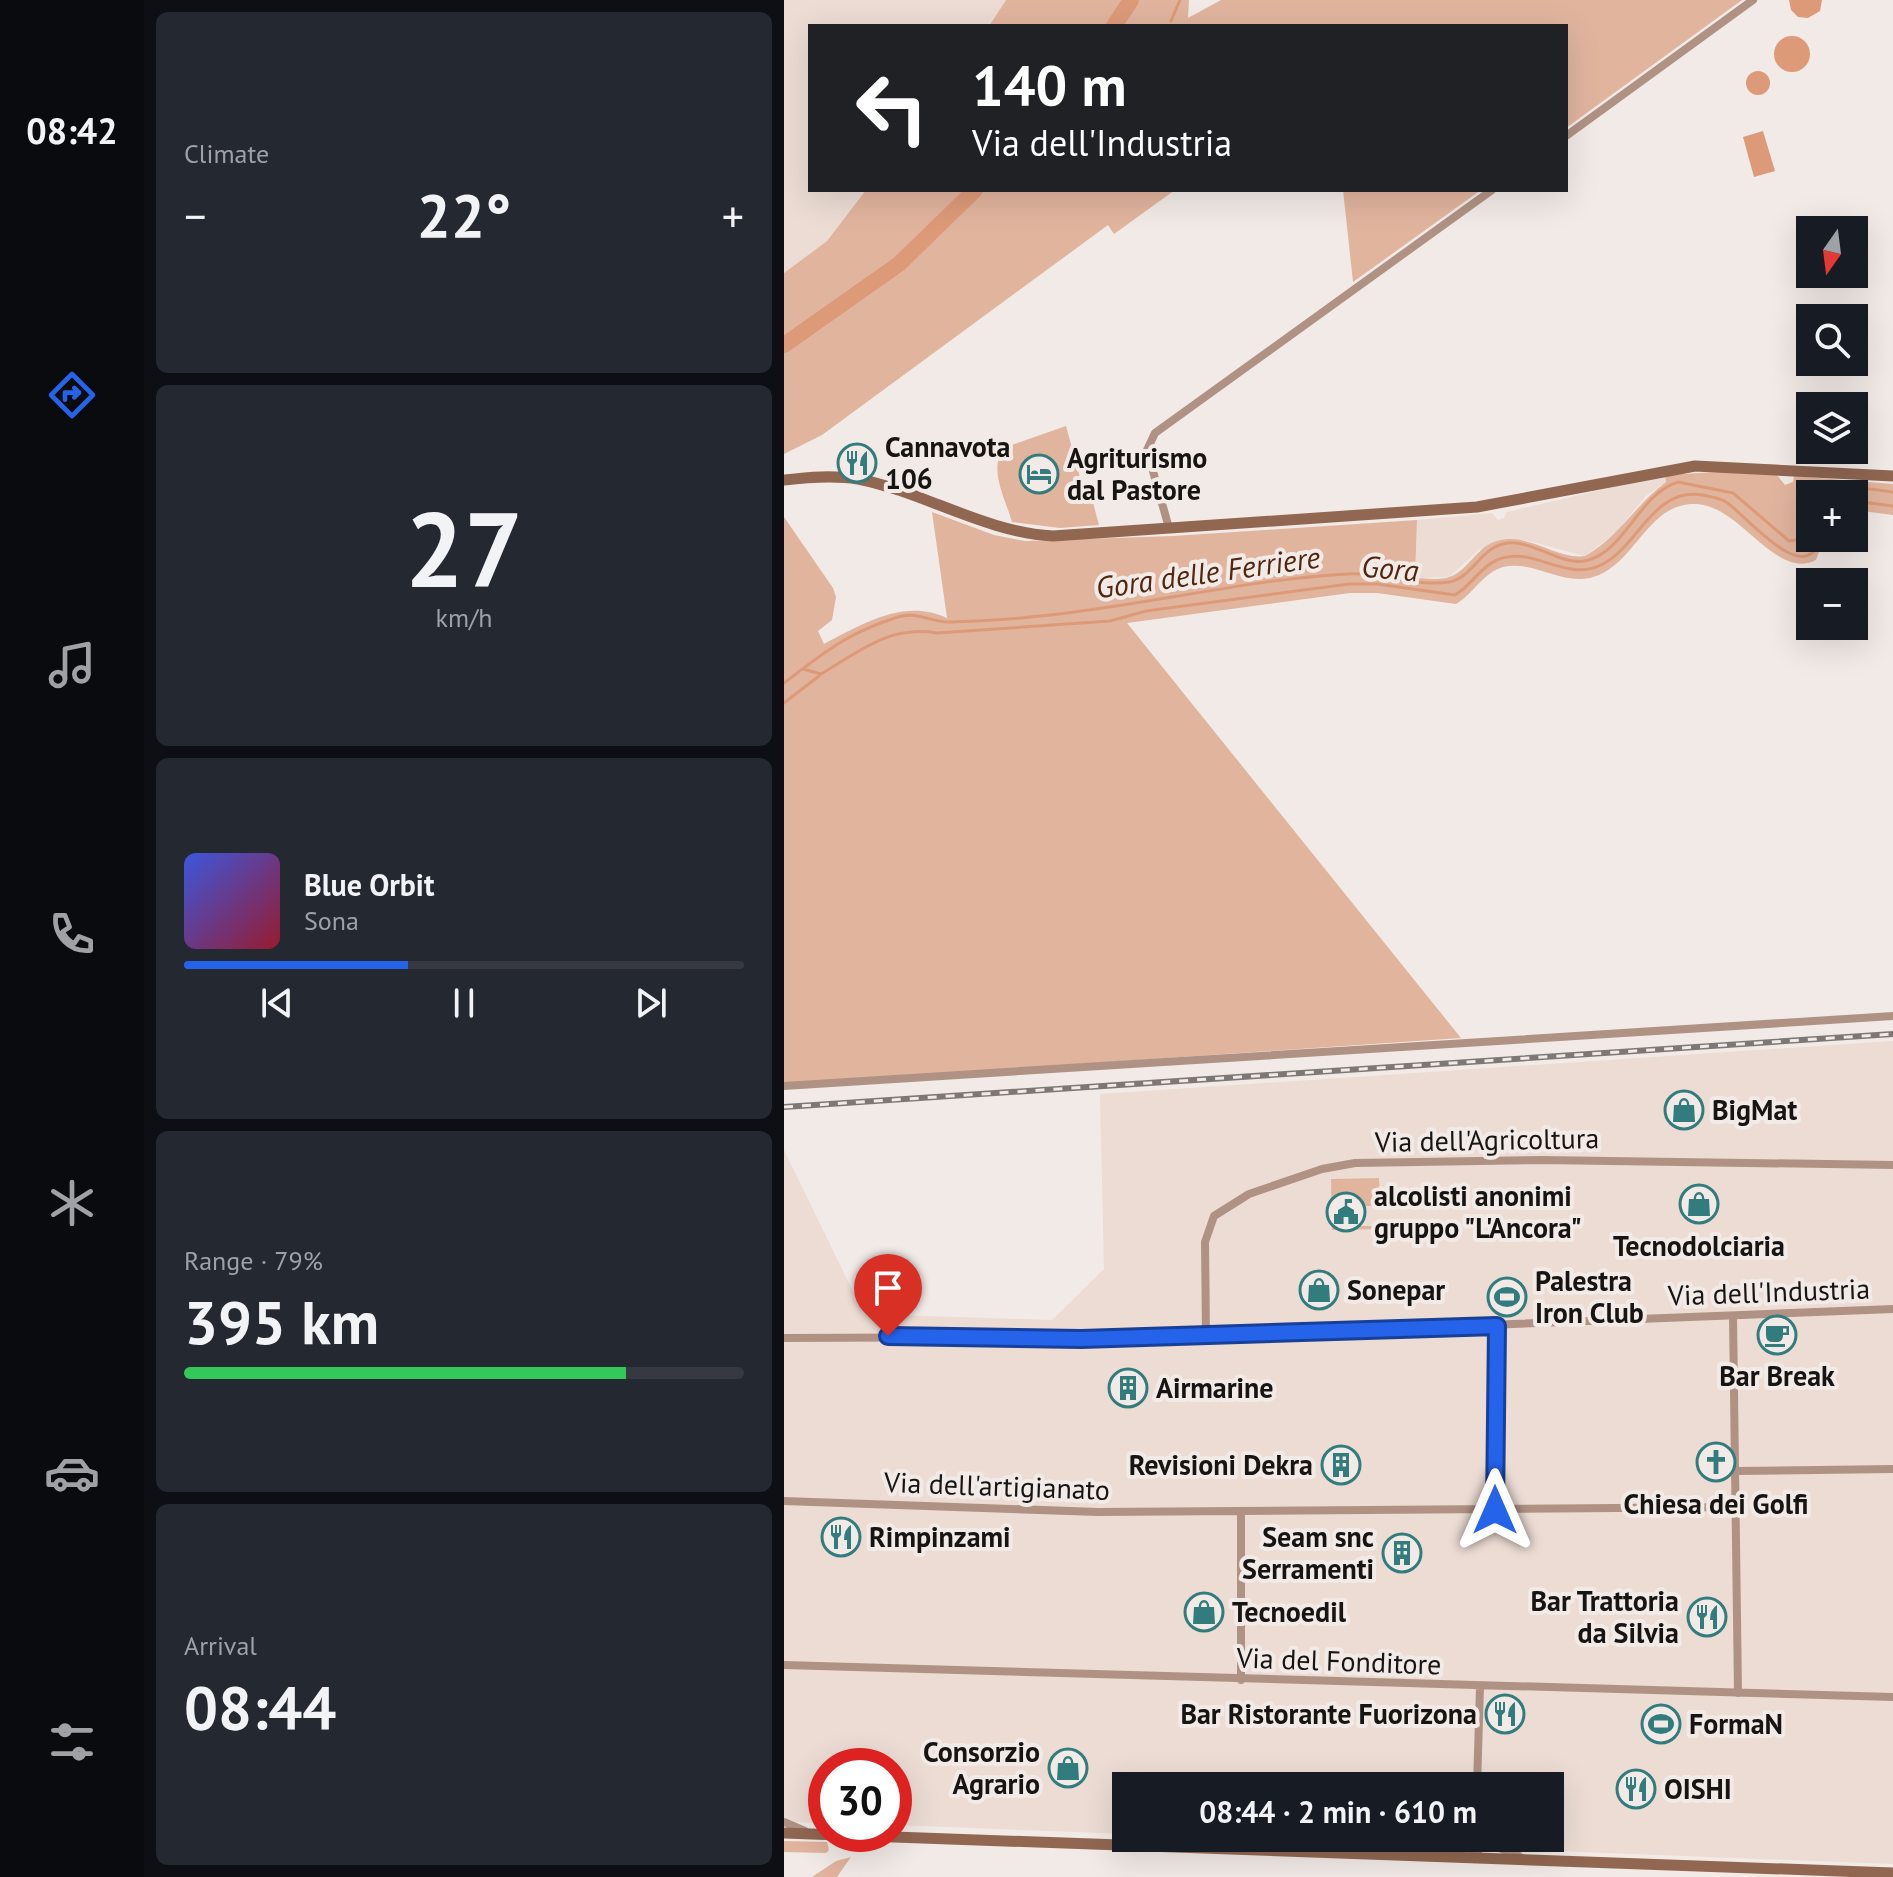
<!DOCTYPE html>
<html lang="en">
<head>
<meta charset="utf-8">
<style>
	:root { --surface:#171b24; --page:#242831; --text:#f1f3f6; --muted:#9ea1a6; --line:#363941; --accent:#2563eb }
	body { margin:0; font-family:"PT Sans",sans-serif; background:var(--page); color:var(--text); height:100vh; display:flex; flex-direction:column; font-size:30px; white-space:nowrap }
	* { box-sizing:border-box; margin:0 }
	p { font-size:26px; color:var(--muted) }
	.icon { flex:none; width:44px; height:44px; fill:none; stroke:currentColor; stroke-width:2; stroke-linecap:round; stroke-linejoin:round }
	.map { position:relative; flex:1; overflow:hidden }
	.side { display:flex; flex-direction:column; gap:12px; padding:12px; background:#0d0f14; width:640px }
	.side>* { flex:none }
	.banner { position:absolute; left:24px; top:24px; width:760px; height:168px; border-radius:0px; box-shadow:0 8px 32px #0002; background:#202124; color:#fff; overflow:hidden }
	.needle { width:52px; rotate:194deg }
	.controls { position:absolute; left:1012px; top:216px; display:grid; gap:16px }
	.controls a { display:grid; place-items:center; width:72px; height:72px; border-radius:0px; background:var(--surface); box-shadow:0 8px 32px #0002; font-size:40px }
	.speed { position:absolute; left:24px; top:1748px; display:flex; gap:16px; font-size:40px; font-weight:700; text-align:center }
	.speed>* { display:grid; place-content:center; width:104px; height:104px; border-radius:50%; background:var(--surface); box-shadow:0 8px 32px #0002; line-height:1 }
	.speed .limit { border:12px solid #d22; background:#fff; color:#111 }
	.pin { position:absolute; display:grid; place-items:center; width:68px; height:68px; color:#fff; margin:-82px -34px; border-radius:50% 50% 50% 0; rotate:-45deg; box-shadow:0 0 8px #0007 }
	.pin .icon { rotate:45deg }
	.me { position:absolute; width:88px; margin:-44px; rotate:0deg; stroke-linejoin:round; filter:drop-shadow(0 0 6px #0008) }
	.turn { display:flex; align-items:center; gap:28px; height:168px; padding:0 32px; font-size:36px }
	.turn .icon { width:104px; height:104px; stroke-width:2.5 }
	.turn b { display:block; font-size:56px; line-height:68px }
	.big { font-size:60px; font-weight:700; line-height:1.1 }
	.side .card { flex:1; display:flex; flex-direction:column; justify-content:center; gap:12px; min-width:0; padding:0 28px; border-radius:12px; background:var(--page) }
	.side .dial { align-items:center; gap:0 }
	.dial b { font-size:104px; line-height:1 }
	.song { display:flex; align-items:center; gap:24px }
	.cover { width:96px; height:96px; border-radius:12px; background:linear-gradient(135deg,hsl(230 70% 55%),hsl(350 70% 35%)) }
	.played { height:8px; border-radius:4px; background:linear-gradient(90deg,var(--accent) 40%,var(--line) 40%) }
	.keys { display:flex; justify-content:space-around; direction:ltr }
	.heat { display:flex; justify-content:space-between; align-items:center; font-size:44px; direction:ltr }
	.charge { height:12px; border-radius:6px; background:linear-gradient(90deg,#34c759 79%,var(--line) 0) }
	.trip { position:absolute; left:328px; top:1772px; width:452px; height:80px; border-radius:0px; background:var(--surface); box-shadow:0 8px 32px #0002; font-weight:700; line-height:80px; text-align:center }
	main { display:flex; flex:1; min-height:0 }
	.tabs { display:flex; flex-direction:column; width:144px; justify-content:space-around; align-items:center; background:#090b0e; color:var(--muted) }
	.tabs .icon { width:56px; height:56px }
	.tabs .on { color:var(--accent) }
	.tabs b { font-size:36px; color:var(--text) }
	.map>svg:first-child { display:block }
	.built { fill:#ecdcd4 }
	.green { fill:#e1b49e }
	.water { fill:#dd9a79 }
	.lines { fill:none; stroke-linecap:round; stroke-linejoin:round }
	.stream { stroke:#dd9a79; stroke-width:3 }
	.river { stroke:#dd9a79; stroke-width:16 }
	.street { stroke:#b09284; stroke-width:8 }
	.secondary { stroke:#916752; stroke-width:11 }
	.rail-casing { stroke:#7e7875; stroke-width:6 }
	.rail { stroke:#f2eae6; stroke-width:3; stroke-dasharray:9; stroke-linecap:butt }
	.route-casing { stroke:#184099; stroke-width:20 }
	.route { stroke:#2563eb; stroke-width:14 }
	.labels { text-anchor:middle; stroke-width:8; stroke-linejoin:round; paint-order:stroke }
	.poi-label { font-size:28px; font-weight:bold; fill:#171412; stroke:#f2eae6; text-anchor:start }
	.street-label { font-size:28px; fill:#171412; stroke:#f2eae6 }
	.water-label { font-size:30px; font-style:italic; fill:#51260e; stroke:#f2eae6 }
</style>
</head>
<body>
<main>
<nav class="tabs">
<b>08:42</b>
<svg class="icon on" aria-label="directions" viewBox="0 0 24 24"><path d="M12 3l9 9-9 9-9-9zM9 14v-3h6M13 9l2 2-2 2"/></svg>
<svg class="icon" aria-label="music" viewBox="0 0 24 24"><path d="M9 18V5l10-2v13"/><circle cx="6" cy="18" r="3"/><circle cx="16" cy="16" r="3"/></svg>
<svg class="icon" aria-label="phone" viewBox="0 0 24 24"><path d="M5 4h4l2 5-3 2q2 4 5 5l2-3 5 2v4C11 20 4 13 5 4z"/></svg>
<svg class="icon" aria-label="climate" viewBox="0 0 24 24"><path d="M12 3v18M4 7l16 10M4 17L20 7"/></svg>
<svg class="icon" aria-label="car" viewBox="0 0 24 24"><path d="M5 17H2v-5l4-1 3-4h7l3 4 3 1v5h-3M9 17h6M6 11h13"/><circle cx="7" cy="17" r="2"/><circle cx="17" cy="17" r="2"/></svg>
<svg class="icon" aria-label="filters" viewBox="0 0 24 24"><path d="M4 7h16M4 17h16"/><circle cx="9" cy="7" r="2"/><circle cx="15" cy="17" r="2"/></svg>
</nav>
<section class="side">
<div class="card"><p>Climate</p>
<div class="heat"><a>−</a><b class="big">22°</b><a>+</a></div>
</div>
<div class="card dial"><b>27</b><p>km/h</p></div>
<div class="card">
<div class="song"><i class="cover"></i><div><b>Blue Orbit</b><p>Sona</p></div></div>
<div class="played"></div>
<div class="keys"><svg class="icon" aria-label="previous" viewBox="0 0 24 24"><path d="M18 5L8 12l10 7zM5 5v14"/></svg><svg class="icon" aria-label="pause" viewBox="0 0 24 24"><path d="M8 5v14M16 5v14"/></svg><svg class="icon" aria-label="next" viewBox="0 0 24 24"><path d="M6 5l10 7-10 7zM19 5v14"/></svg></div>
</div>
<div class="card"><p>Range · 79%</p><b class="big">395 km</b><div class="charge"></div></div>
<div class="card"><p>Arrival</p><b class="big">08:44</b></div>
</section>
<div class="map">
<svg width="1109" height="1877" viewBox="0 0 1109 1877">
	<rect width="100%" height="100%" fill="#f2eae6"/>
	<!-- built -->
	<path class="built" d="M0,0H222L205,26H26V190H82L43,241L0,273Z
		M881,475L882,482L862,496L831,533L801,556L741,540L696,549L665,577L631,578L633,520L708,513L714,520L720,518L723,512Z
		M1109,1041V1864L436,1838H766V1786H342V1834L110,1825V1766H42V1823L0,1822V1150L80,1314L268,1320L320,1269L316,1094Z"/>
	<!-- green -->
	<path class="green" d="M222,0H405L404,18L437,0H958L782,128V26H205Z
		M82,190H391L330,234L324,225L38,435L0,454V273L43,241Z
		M559,190H697L569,282Z
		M282,426L298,485L304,484L315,525L276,528L228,522C222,500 202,465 222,447Z
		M933,472L993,475L1001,485L1009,482L1010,476L1109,484V515L1070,510V494H1026V538H1040L1032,560C992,581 958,507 913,504C868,501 854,555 819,573C783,592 754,559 719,567C700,572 688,595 672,604L593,593H566L343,623L677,1038L0,1084V517L49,588L52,597L48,620L34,631L40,644C78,624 121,598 163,618L148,512L210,535L241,541L389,536L633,520L631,578C643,578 657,581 668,576C687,567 694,544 717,540C747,534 773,560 801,556C834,538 852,504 882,482L881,475Z
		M595,1178L596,1206H558V1226H596V1229L548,1230L547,1179Z
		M0,1841L43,1842L45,1850L42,1853L0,1852Z
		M67,1857L53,1877H28L52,1861Z"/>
	<!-- water -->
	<path class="water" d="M1038,0L1036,11L1024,18L1014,17L1007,10L1005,0Z
		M990 54a18 18 0 1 1 36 0a18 18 0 1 1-36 0Z
		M962 83a12 12 0 1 1 24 0a12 12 0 1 1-24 0Z
		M979,131L991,171L970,177L959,137Z"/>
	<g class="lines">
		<!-- stream -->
		<path class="stream" d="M387,21L396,0
			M1038,494C1057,482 1088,490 1109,492
			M1070,501L1109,506
			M19,669L37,674C76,651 106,625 153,633L326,621L362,611L565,584H593L671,595C687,586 696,567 713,560C748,544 782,584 819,564C856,544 869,487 919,495C927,497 936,498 942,502C961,514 1022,591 1036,538
			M0,683C41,652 63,633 114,617C134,611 148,623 167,622C193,621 220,620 246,617C351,608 456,580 563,574C596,572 632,587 665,582C689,578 696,547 723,543C751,540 778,568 805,560C843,548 855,494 894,482L949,493L1005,541L1018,539L1026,511
			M0,703L35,676"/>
		<!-- river -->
		<path class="river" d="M330,26L347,0
			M0,345L115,264L191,190"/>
		<!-- street -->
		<path class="street" d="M782,136L969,0
			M385,528L363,450L371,433L708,190
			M0,1086L1109,1016
			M949,1316L954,1693
			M422,1336L421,1242L430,1216L465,1194L538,1169L571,1163L758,1160L1109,1165
			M0,1338L422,1336L1109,1309
			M953,1471L1109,1469
			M0,1501L314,1512L953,1507
			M711,1510L713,1326
			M457,1512V1680
			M0,1665L1109,1697
			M693,1786L696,1687
			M0,1822L21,1831
			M683,1838L691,1859L699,1838
			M704,1838L713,1847L735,1856
			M641,1855L672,1838"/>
		<!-- secondary -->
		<path class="secondary" d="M0,480C25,477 49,475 74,479C140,492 200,532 269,536L693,507L911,466L1109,476
			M0,1833L1109,1873"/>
		<defs>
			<path id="rail" d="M0,1107L1109,1034"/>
		</defs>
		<!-- rail casing -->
		<use href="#rail" class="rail-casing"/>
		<!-- rail -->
		<use href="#rail" class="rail"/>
	</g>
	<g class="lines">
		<defs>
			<path id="route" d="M104,1336L297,1339L713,1326L711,1510"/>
		</defs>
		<!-- route casing -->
		<use href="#route" class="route-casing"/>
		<!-- route -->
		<use href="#route" class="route"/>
	</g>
	<!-- icons -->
	<defs>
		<symbol id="restaurant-ring" viewBox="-11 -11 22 22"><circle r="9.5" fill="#f2eae6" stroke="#337c7d" stroke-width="1.5"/><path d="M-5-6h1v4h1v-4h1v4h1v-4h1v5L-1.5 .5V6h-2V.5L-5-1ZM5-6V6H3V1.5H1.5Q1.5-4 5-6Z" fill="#337c7d"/></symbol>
		<symbol id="hotel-ring" viewBox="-11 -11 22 22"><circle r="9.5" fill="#f2eae6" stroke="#337c7d" stroke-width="1.5"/><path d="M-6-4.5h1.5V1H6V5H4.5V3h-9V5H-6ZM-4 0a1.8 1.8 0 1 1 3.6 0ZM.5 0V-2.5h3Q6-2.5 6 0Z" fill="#337c7d"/></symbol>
		<symbol id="shop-ring" viewBox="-11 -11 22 22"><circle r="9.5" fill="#f2eae6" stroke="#337c7d" stroke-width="1.5"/><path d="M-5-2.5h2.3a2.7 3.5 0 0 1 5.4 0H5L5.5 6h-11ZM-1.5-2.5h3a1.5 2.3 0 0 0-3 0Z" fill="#337c7d"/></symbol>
		<symbol id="civic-ring" viewBox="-11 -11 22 22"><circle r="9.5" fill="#f2eae6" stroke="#337c7d" stroke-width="1.5"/><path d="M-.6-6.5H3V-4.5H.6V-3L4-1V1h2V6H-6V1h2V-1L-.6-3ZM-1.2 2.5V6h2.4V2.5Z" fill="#337c7d"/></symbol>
		<symbol id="stadium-ring" viewBox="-11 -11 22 22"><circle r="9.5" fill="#f2eae6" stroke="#337c7d" stroke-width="1.5"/><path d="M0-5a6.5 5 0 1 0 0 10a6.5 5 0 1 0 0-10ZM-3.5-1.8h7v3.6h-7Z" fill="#337c7d"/></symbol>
		<symbol id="cafe-ring" viewBox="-11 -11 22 22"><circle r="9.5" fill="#f2eae6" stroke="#337c7d" stroke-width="1.5"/><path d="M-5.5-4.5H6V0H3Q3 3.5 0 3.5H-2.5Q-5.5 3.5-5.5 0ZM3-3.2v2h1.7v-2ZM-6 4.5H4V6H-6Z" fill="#337c7d"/></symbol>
		<symbol id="building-ring" viewBox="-11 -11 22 22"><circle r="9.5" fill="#f2eae6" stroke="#337c7d" stroke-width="1.5"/><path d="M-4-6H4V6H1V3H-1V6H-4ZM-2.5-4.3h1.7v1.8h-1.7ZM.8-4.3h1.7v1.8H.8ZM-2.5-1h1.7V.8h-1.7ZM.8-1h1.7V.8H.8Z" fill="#337c7d"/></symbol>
		<symbol id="church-ring" viewBox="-11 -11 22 22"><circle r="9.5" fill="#f2eae6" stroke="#337c7d" stroke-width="1.5"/><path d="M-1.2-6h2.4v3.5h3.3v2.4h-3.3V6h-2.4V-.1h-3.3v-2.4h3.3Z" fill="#337c7d"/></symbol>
	</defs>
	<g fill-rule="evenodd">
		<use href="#restaurant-ring" x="51" y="441" width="44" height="44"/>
		<use href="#hotel-ring" x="233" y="452" width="44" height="44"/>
		<use href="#shop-ring" x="878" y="1088" width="44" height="44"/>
		<use href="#shop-ring" x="893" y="1182" width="44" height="44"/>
		<use href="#civic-ring" x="540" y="1190" width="44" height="44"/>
		<use href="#shop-ring" x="513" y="1268" width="44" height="44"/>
		<use href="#stadium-ring" x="701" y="1275" width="44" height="44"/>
		<use href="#cafe-ring" x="971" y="1313" width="44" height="44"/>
		<use href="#building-ring" x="322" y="1366" width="44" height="44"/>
		<use href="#church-ring" x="910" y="1440" width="44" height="44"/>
		<use href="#building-ring" x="535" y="1443" width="44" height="44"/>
		<use href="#restaurant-ring" x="35" y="1515" width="44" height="44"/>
		<use href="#building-ring" x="596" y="1531" width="44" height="44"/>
		<use href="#shop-ring" x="398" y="1590" width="44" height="44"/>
		<use href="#restaurant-ring" x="901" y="1595" width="44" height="44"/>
		<use href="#restaurant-ring" x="699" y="1692" width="44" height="44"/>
		<use href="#stadium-ring" x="855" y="1702" width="44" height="44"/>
		<use href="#shop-ring" x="262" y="1746" width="44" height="44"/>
		<use href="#restaurant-ring" x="830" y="1767" width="44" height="44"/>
	</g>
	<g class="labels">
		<!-- poi labels -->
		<g class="poi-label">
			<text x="101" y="457">Cannavota<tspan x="101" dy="32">106</tspan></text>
			<text x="283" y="468">Agriturismo<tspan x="283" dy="32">dal Pastore</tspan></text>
			<text x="928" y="1120">BigMat</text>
			<text x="590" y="1206">alcolisti anonimi<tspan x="590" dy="32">gruppo "L'Ancora"</tspan></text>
			<text x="915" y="1256" text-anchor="middle">Tecnodolciaria</text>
			<text x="751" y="1291">Palestra<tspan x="751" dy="32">Iron Club</tspan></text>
			<text x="563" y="1300">Sonepar</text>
			<text x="993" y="1386" text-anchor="middle">Bar Break</text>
			<text x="372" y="1398">Airmarine</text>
			<text x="529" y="1475" text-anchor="end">Revisioni Dekra</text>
			<text x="932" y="1514" text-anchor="middle">Chiesa dei Golfi</text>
			<text x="85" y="1547">Rimpinzami</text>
			<text x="590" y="1547" text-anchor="end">Seam snc<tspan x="590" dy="32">Serramenti</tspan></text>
			<text x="895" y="1611" text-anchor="end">Bar Trattoria<tspan x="895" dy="32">da Silvia</tspan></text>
			<text x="448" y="1622">Tecnoedil</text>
			<text x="693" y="1724" text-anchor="end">Bar Ristorante Fuorizona</text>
			<text x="905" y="1734">FormaN</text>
			<text x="256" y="1762" text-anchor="end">Consorzio<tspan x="256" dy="32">Agrario</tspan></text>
			<text x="880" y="1799">OISHI</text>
		</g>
		<!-- street labels -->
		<g class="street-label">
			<text transform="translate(703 1140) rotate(-1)" y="10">Via dell'Agricoltura</text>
			<text transform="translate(985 1292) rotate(-2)" y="10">Via dell'Industria</text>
			<text transform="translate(213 1486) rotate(2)" y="10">Via dell'artigianato</text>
			<text transform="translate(555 1661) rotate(2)" y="10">Via del Fonditore</text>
		</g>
		<!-- water labels -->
		<g class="water-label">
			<text transform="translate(606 569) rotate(5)" y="10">Gora</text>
			<text transform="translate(424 573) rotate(-8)" y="10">Gora delle Ferriere</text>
		</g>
	</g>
</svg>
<div class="controls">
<a><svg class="needle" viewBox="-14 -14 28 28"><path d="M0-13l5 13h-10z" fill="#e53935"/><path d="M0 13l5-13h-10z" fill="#9ea1a6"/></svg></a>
<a><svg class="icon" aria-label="search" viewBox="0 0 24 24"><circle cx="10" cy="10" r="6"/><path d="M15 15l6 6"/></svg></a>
<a><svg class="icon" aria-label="layers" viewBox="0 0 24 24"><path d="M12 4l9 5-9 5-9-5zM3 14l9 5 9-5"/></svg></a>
<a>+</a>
<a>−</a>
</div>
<div class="speed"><div class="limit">30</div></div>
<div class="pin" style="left:104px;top:1336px;background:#d93025"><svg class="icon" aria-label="arrive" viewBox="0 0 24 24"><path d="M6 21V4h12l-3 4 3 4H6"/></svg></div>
<svg class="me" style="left:711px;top:1510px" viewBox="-20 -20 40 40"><path d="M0-17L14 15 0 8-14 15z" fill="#2563eb" stroke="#fff" stroke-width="4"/></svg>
<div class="trip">08:44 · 2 min · 610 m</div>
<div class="banner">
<div class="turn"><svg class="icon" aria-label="left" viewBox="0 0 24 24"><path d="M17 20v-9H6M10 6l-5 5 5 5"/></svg><div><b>140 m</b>Via dell'Industria</div></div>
</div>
</div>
</main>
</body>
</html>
